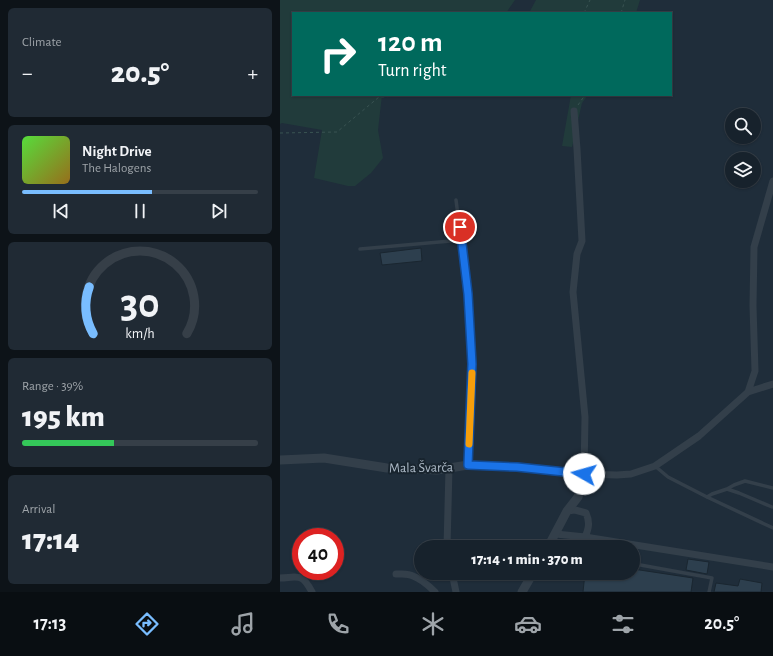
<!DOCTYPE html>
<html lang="en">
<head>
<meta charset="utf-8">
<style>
	:root { --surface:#17222c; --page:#202a34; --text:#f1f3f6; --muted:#9ea4a9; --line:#363f48; --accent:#79bdff }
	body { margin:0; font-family:"Alegreya Sans",sans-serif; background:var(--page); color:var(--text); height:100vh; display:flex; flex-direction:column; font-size:15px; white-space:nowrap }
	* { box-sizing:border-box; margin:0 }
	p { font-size:13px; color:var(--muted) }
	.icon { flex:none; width:22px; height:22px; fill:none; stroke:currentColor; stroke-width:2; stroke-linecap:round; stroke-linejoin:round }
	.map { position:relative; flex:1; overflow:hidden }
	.sheet { display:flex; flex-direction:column; gap:8px; padding:8px; background:#0d1318; width:280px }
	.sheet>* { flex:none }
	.guide { position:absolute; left:12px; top:12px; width:380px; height:84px; border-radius:0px; box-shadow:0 1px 3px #0004,0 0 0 1px var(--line); background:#00695c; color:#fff; overflow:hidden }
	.fabs { position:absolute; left:445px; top:108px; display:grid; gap:8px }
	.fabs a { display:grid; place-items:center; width:36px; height:36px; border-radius:50%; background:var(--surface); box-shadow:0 1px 3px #0004,0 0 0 1px var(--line); font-size:20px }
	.speed { position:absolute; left:12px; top:528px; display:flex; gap:8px; font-size:20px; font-weight:700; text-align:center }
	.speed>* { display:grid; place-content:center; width:52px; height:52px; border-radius:50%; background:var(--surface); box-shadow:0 1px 3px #0004,0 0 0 1px var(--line); line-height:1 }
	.speed .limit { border:6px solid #d22; background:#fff; color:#111 }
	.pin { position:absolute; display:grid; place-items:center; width:34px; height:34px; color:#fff; margin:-17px; border:2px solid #fff; border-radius:50%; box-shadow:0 1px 4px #0007 }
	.me { position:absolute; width:44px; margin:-22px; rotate:277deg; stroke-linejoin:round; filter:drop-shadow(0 0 3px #0008) }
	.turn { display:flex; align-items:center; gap:14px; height:84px; padding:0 20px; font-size:18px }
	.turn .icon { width:52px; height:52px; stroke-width:2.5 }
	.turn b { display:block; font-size:28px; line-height:34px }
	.big { font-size:30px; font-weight:800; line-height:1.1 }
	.sheet .widget { flex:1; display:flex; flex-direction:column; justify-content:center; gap:6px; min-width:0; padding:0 14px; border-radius:6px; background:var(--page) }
	.sheet .dial { align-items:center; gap:0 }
	.dial svg { height:104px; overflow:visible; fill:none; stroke:var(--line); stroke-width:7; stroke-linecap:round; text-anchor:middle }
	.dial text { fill:var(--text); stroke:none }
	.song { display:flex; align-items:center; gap:12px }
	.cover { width:48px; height:48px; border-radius:6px; background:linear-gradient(135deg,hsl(110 70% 55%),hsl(40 70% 35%)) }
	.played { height:4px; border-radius:2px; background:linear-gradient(90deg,var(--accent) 55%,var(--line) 55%) }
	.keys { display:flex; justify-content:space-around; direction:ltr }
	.heat { display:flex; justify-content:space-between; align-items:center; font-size:22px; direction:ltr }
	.charge { height:6px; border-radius:3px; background:linear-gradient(90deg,#34c759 39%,var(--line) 0) }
	.trip { position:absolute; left:134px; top:540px; width:226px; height:40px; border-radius:20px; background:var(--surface); box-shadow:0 1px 3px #0004,0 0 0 1px var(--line); font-weight:800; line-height:40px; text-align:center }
	.dock { display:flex; height:64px; justify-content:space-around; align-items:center; background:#090e12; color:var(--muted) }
	.dock .icon { width:28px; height:28px }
	.dock .selected { color:var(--accent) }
	.dock b { font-size:18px; color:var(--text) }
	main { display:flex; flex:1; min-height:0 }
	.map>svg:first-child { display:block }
	.green { fill:#213b3b }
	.building { fill:#2d3f4e; stroke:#1a2630 }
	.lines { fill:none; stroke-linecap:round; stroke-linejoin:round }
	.path { stroke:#395352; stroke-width:1; stroke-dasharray:3 3; stroke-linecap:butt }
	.service { stroke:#333f4a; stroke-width:3.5 }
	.minor { stroke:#333f4a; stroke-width:7 }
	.tertiary { stroke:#333f4a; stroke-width:9 }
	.route-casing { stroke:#114b97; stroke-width:10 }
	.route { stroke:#1a73e8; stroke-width:7 }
	.slow { stroke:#f59e0b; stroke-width:7 }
	.labels { text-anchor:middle; stroke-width:4; stroke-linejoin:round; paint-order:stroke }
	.street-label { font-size:14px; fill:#adbac7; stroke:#18242e }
</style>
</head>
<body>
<main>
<section class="sheet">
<div class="widget"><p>Climate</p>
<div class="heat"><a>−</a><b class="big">20.5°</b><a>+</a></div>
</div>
<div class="widget">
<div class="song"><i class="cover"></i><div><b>Night Drive</b><p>The Halogens</p></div></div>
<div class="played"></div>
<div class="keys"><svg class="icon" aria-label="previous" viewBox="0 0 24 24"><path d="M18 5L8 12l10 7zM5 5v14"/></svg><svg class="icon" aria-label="pause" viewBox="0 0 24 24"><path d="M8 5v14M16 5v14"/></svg><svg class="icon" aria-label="next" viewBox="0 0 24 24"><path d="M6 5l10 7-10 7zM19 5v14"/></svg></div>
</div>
<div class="widget dial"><svg viewBox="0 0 100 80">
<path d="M14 69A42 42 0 1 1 86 69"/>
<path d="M14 69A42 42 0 0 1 11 33" stroke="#79bdff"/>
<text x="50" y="56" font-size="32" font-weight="700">30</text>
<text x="50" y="72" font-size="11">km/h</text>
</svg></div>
<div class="widget"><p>Range · 39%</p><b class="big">195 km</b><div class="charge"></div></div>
<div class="widget"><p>Arrival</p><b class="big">17:14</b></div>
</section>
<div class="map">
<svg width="493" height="592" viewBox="0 0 493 592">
	<rect width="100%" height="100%" fill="#1f2d3a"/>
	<!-- green -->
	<path class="green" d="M0,0H235L226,13H13V95H102L98,130L103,158L91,173L75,186H68L34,178L42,130L2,123L0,124Z
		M256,0H360L356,13H249Z
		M291,95H308L302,103L292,147L282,146Z"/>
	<!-- building -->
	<path class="building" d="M141,248L142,261L102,265L100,253Z
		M408,559L429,562L427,574L406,570Z
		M353,569L413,578L411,592H303L305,573H353Z
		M460,579L482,583L481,592H434L436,583L458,586Z"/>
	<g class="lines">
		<!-- path -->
		<path class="path" d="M304,13L310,0
			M341,13L345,0
			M298,105L305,95
			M0,133L57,132L99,97L140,95"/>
		<!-- service -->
		<path class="service" d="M176,200L188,293L192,364L189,464
			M80,249L182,240
			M375,466L388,477L427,497L493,528
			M447,489L454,485L465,481L493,488
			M427,497L432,494L447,489L459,493L492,507
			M355,564L432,578L429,592"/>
		<!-- minor -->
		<path class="minor" d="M294,111L297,149L302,241L297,254L293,292L305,417L304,474L337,475L351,474L375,466L419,436L468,392L493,384
			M468,392L475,371L473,306L474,247L493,181
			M287,511L295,510L306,513C310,522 309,528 305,537
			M276,534L305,537L493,567
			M167,547L169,468
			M172,573L176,592
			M116,574C122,574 128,573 133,576C141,579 149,586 155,592
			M0,578C20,577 22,573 32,592"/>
		<!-- tertiary -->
		<path class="tertiary" d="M0,460L44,458L107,468L157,470L188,465L237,467L304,474L298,497L287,511L268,547
			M242,592L253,573"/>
	</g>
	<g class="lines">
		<defs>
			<path id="route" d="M180,227L188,294L192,364L188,465L237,467L304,474"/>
		</defs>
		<!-- route casing -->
		<use href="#route" class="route-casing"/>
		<!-- route -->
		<use href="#route" class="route"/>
		<!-- slow -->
		<path class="slow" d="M189,444L192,373"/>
	</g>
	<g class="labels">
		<!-- street labels -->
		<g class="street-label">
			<text transform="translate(141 467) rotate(-1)" y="5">Mala Švarča</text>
		</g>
	</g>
</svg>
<div class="fabs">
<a><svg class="icon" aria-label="search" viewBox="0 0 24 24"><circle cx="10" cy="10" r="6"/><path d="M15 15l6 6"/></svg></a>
<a><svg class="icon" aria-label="layers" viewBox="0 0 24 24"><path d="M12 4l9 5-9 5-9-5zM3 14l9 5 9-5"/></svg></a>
</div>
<div class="speed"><div class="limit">40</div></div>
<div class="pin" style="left:180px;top:227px;background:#d93025"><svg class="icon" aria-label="arrive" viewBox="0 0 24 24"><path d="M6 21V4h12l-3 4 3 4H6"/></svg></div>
<svg class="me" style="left:304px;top:474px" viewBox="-20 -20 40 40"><circle r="19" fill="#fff"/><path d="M0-13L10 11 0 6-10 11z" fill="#1a73e8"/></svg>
<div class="trip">17:14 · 1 min · 370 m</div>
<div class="guide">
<div class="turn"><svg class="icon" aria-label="right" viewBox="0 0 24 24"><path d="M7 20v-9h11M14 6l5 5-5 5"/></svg><div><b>120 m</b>Turn right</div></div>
</div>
</div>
</main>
<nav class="dock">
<b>17:13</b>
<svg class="icon selected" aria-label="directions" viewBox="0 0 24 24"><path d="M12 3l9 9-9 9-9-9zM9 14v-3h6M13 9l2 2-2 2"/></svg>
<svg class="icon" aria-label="music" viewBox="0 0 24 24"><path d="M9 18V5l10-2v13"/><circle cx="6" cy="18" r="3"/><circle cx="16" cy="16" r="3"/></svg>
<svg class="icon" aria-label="phone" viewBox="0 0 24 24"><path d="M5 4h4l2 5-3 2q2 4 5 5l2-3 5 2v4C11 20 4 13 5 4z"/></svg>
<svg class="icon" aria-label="climate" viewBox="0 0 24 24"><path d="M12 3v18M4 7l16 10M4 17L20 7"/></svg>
<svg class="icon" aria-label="car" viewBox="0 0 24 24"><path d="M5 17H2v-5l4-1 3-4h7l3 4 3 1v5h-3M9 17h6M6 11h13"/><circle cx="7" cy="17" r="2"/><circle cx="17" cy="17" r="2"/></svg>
<svg class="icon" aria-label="filters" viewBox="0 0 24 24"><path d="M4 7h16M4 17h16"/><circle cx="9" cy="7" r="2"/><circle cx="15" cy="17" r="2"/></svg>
<b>20.5°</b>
</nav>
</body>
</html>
